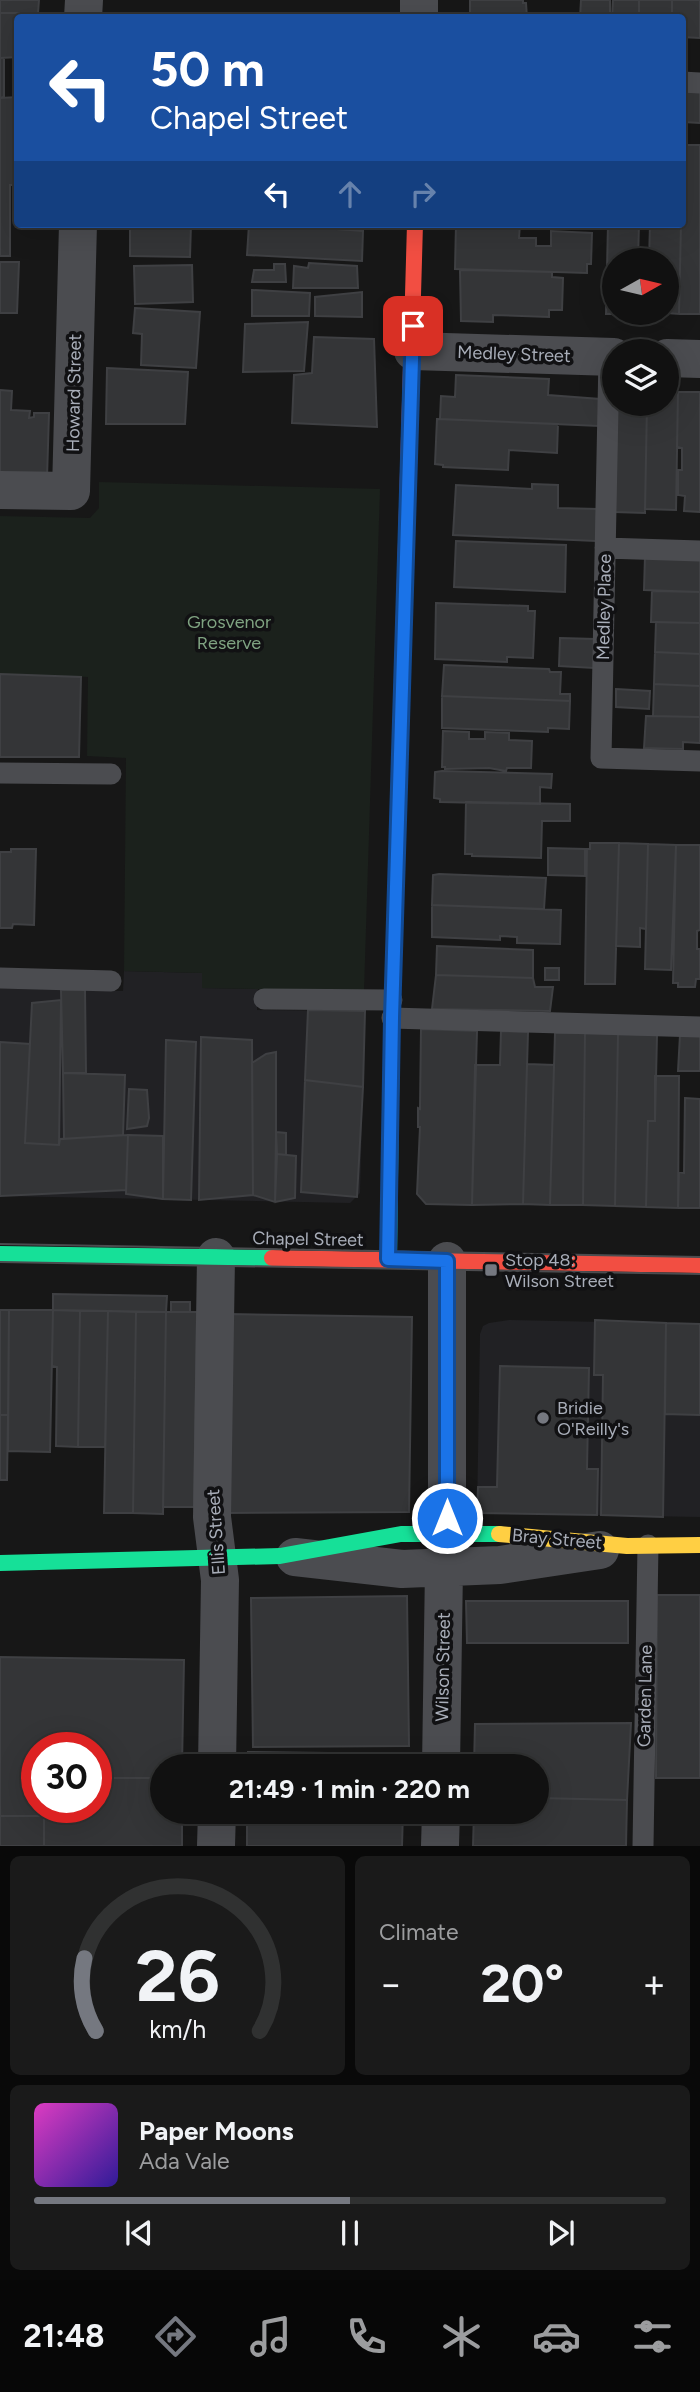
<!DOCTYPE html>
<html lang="en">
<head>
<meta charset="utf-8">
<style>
	:root { --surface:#111; --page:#1a1a1a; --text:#f1f3f6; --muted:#9c9d9f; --line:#303131; --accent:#757880 }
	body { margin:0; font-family:Figtree,sans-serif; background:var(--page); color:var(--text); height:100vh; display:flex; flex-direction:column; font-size:26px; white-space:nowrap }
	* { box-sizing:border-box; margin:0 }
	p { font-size:23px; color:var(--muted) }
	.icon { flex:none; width:38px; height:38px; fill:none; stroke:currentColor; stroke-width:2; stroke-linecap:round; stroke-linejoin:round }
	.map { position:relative; height:1846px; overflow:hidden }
	.drawer { display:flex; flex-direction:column; gap:10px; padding:10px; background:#090909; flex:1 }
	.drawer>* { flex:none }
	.guide { position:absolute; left:14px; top:14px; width:672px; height:214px; border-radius:7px; box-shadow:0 7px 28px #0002,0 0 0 2px var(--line); background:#1a4fa0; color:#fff; overflow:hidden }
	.needle { width:46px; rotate:82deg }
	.fabs { position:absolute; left:602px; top:248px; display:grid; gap:14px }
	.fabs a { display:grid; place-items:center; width:77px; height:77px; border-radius:50%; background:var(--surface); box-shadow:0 7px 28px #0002,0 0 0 2px var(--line); font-size:35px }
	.speed { position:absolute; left:21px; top:1732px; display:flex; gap:14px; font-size:35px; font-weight:700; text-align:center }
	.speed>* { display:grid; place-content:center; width:91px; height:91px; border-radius:50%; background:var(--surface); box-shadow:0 7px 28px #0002,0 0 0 2px var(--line); line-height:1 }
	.speed .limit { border:10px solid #d22; background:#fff; color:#111 }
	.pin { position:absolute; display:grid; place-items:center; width:60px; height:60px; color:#fff; margin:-30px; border-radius:14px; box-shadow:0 4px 10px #0006 }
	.me { position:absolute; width:77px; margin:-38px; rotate:0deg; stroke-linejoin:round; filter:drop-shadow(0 0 5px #0008) }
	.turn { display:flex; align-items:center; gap:24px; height:147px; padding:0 21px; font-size:32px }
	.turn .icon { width:91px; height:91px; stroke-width:2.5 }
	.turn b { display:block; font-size:49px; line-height:60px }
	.lanes { display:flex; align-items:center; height:66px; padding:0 21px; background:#0003; justify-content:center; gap:35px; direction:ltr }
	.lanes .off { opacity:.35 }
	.big { font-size:52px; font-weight:700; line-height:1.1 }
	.drawer .tile { flex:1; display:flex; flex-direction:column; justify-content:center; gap:10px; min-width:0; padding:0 24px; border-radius:10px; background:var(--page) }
	.drawer .dial { align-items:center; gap:0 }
	.dial svg { height:182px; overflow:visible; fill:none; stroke:var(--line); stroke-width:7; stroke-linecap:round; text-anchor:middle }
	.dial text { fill:var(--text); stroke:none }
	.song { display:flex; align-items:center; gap:21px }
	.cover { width:84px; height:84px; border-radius:10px; background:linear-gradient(135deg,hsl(310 70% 55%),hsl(250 70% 35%)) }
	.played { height:7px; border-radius:4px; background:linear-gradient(90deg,var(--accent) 50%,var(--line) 50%) }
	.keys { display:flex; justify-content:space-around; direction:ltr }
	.heat { display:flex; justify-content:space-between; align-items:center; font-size:38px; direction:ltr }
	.drawer .tiles { flex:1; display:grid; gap:10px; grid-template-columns:1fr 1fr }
	.tile:last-child { grid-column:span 2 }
	.trip { position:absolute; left:150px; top:1754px; width:399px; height:70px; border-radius:35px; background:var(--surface); box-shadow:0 7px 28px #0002,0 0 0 2px var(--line); font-weight:700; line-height:70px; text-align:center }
	.dock { display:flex; height:112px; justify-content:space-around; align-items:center; background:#070707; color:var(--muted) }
	.dock .icon { width:49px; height:49px }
	.dock .selected { color:var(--accent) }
	.dock b { font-size:32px; color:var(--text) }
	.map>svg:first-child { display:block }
	.built { fill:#212124 }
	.green { fill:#1b211c }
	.building { fill:#343537; stroke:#3f4043; stroke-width:2 }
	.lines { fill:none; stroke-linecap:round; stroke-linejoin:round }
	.lane { stroke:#4b4c50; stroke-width:21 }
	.street { stroke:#4b4c50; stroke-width:38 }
	.fast { stroke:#16e098; stroke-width:16 }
	.slow { stroke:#ffcf43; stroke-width:16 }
	.jam { stroke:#f24e42; stroke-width:16 }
	.tram { stroke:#4b4c4f; stroke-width:2 }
	.route-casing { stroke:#114b97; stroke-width:18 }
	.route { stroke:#1a73e8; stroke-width:12 }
	.poi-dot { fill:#757880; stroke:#111113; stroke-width:2.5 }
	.labels { text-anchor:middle; stroke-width:7; stroke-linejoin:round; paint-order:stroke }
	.street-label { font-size:18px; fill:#a8adb8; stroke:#111113 }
	.park-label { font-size:18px; fill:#7fa381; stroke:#111113 }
	.poi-label { font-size:18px; fill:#a8adb8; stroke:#111113; text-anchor:start }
</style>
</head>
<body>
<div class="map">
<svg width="700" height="1846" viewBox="0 0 700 1846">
	<rect width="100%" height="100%" fill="#171717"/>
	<!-- built -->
	<path class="built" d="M124,971L202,973V988L258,989L257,1010L365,1011L360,1193L350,1203L0,1196V988L123,991Z
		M509,1320L700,1324V1517L477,1513L480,1334L483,1326L489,1323Z"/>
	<!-- green -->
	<path class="green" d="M99,482L380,489L364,991L202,988V973L124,971L126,758L87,756L88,677L0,674V516L90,518L99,508Z"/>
	<!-- building -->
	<path class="building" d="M0,0H39L38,13H0Z
		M470,0H523V3H526L527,18H470Z
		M581,0H610V18H580Z
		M613,0H639V18H612Z
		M639,0H672V18H639Z
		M672,0H700V38L682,37V18H672Z
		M0,13H27V18H18V57L0,58Z
		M0,58H4V97L0,98Z
		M684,92H700V123L684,122Z
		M18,97V185H10V256H0V98Z
		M682,145H700V314H679L681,224H682Z
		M130,224H191L190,257L130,256Z
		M249,224H310V227L363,231L362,261L247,255Z
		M456,224H520L519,238H536V246H551V231L592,233L591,264H587V273L455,269Z
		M608,224H639L638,261H614V313L637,314H606Z
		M650,224H681L679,314L667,313V261H649Z
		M0,262H19L17,313H0Z
		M309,263L357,266L358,288H293L294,266L308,268Z
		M274,264H285L286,282H252L254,270H274Z
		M192,265L193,302L135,304L134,266Z
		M460,270L552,272V277L563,278L562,310H549V317L493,315V322L461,321Z
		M252,290L310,293L309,316H252Z
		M362,292V317L315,316V297Z
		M135,308L200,312L196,368L141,365L142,334L133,333Z
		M308,322L304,371L243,372L245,324Z
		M314,337L374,339L377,427L292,423L294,375L312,373Z
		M107,368L188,372L185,424H106Z
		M456,375L549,379L548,395L600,399L599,426L440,419L441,396L455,397Z
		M0,390L12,391L11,410L30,411L29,418L34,417V413H49L47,478L0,477Z
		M667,392H678L676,510L645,509L647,404H667Z
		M678,392H700V512L684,511L685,496L678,495V470H682V448L677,447Z
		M617,404H647L645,513L615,512Z
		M437,419L558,424L557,453L509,450L508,470L443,467V465L435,464Z
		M532,484L558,485V508L597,509L596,541L453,535L456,485L532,489Z
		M456,541L566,545L565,592L454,587Z
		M645,556L700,558V592L644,590Z
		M652,591L700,592V623L651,622Z
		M436,603L528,606V611H535L533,658L507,657V662L435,659Z
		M656,622L700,623V654L655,652Z
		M560,638L595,639L594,668L559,666Z
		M655,652L700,654V686L654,684Z
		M444,665L549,669L550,672H561L560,694H570V701L442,696Z
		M0,674L81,677L79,757H0Z
		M654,684L700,686V717L653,716Z
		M616,689L650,691L649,709L616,707Z
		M442,696L570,701L569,729L548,728V732L442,728Z
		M646,716L700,717V743L683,742V749L644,748Z
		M443,731L469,732V739H485V732L509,733V740L532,741L531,768H507L506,771L489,768L445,769V767H442Z
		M442,771L552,774L551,788L540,787V804L440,802V799L434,798L435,772Z
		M466,802L570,804V821H542L541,858L472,856V854H465Z
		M590,843H619L615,984H585L587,849H590Z
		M619,843L648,844L646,929L640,928V947L616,946Z
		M648,844L676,845L671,970L645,969Z
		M676,845H700V930L697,931V949H700V979H696L695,987H678V983H673Z
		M548,848L585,849V876L548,875Z
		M11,849H36L34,925L13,924L12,928H0V852H11Z
		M439,874L546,878L544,909L432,905L433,875Z
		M432,905L561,910L560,944L517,943V937L500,936V940L432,937Z
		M437,946L533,950V978L436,975Z
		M545,968H559V980H545Z
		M436,975L533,978L535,987H553L550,1011L432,1009Z
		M61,990H85L86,1073H63Z
		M61,1000L59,1145L25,1143L32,1003Z
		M308,1010L365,1011L363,1087L305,1080Z
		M421,1029L477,1031L472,1205L426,1204L417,1194L420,1127H418V1108L420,1109Z
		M501,1031L528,1032L523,1204L472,1205L475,1065H500Z
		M555,1033H585L583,1205H550Z
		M585,1033L618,1034L615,1206L583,1205Z
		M618,1034L657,1035L655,1121H648L646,1207L615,1206Z
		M680,1035H700V1071H678Z
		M201,1037L252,1040L253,1195L199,1200Z
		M166,1040L196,1042L191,1200L163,1199Z
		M0,1042L30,1044L25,1143L59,1145L60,1139L128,1135L126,1190L0,1196Z
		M276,1052V1132L275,1202L253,1195L252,1063L266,1054Z
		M527,1064L554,1065L550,1205L523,1204Z
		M63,1073L125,1075L123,1135L64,1139Z
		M655,1076H679L678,1208L646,1207L648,1121H655Z
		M305,1080L363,1087L357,1197L301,1192Z
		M129,1089L147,1090L149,1118L147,1126L127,1129Z
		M685,1098L700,1099V1208H678L679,1172L684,1173Z
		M276,1132L286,1133V1155L277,1154Z
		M128,1135L163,1136V1199L126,1194Z
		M277,1154L296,1156L295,1198L275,1202Z
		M53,1294L167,1296L166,1312L53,1310Z
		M171,1302H190V1312H171Z
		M0,1310H9L8,1415H0Z
		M9,1310H53L50,1452L8,1451Z
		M53,1310L80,1311L78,1447L56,1446L57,1367L52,1366Z
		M80,1311H108L105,1447H78Z
		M108,1311L136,1312L133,1513H104Z
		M136,1312H166L163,1514L133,1513Z
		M166,1312H197L194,1507H163Z
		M228,1314L412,1317L409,1512L224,1513Z
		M595,1320L666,1323L663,1517L601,1515L603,1375H594Z
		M666,1323L700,1324V1415L665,1414Z
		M500,1366L589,1368L587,1469H598L597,1515L477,1513L478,1487H497Z
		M0,1415H8L7,1480H0Z
		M657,1595H700V1778H656Z
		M407,1596L409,1746L253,1747L251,1598Z
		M466,1601H628V1643H467Z
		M0,1657L184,1660L182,1766H163V1778H96V1748H37V1808H44V1816H0Z
		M631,1723L627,1800L537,1798V1766H474L475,1724Z
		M248,1752L403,1754V1766H248Z
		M96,1778H163V1811H182V1846H44V1808H96Z
		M537,1798L627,1800L626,1846H473L474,1811H537Z
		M247,1811H403L402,1846H247Z
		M0,1816H44V1846H0Z"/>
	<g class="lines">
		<!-- lane -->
		<path class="lane" d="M682,82L700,83
			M609,357L601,758L700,761
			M605,548L700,551
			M0,773L111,774
			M0,978L111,981
			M264,999L392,1000
			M392,1018L700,1027
			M643,1846L648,1545"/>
		<!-- street -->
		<path class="street" d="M83,18L84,0
			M419,18V0
			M413,351L614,357
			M667,358L700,359
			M0,490L71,491L78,224
			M216,1257L212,1517L220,1580L217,1766
			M447,1261V1534
			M295,1557L402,1569L500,1565L600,1550
			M441,1766L444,1568
			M216,1846L217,1811
			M440,1846L441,1811"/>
		<!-- fast -->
		<path class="fast" d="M0,1254L272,1258
			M389,1259L392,1018L403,649
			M0,1563L280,1556L401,1534H499"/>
		<!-- slow -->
		<path class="slow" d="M499,1534L627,1546L700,1545"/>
		<!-- jam -->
		<path class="jam" d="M403,649L415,224
			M272,1258L700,1265"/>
		<!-- tram -->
		<path class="tram" d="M0,1244L700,1257
			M0,1262L700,1274"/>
	</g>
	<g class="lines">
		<defs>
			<path id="route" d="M413,326L392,1018L388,1259L447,1261V1518"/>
		</defs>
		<!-- route casing -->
		<use href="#route" class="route-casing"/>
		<!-- route -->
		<use href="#route" class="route"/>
	</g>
	<!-- markers -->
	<g class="poi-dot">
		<rect x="484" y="1263" width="14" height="14" rx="3.5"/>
		<circle cx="543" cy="1418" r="7"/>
	</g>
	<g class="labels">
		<!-- street labels -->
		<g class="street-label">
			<text transform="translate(514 354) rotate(2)" y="6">Medley Street</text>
			<text transform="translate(74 393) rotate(-89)" y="6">Howard Street</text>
			<text transform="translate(604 607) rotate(-89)" y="6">Medley Place</text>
			<text transform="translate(308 1239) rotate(1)" y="6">Chapel Street</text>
			<text transform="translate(216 1532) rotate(-94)" y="6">Ellis Street</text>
			<text transform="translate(557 1539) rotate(5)" y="6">Bray Street</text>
			<text transform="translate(443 1667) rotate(-89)" y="6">Wilson Street</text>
			<text transform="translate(645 1696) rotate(-89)" y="6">Garden Lane</text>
		</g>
		<!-- park labels -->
		<g class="park-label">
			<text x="229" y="628">Grosvenor<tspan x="229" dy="21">Reserve</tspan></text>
		</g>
		<!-- poi labels -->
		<g class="poi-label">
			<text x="505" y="1266">Stop 48:<tspan x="505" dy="21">Wilson Street</tspan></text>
			<text x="557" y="1414">Bridie<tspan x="557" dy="21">O'Reilly's</tspan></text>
		</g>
	</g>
</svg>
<div class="fabs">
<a><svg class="needle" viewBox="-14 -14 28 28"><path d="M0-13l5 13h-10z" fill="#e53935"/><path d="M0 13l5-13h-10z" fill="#9c9d9f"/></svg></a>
<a><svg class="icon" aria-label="layers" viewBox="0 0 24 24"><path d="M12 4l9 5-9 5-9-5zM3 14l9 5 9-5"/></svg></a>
</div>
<div class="speed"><div class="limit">30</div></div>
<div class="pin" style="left:413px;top:326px;background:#d93025"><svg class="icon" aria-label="arrive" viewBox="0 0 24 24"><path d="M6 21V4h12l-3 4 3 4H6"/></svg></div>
<svg class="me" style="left:447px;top:1518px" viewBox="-20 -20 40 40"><circle r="17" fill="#1a73e8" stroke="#fff" stroke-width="3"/><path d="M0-11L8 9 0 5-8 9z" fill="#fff"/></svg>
<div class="trip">21:49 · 1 min · 220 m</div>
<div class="guide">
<div class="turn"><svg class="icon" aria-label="left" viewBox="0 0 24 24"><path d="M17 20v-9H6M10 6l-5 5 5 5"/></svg><div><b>50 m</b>Chapel Street</div></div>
<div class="lanes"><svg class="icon" aria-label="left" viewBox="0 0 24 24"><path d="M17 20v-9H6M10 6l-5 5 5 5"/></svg><svg class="icon off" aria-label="ahead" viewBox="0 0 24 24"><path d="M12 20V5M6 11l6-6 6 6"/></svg><svg class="icon off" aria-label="right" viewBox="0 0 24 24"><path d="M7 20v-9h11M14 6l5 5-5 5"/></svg></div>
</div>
</div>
<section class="drawer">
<div class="tiles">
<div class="tile dial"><svg viewBox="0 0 100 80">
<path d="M14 69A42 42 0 1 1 86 69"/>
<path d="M14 69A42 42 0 0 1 9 37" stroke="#757880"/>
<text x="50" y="56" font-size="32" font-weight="700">26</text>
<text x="50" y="72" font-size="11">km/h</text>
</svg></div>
<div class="tile"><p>Climate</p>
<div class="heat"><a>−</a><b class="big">20°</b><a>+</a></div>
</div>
<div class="tile">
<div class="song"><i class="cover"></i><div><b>Paper Moons</b><p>Ada Vale</p></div></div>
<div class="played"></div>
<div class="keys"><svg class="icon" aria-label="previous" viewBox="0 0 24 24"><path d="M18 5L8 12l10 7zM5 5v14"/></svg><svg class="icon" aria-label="pause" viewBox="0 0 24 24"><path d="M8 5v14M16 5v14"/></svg><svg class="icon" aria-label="next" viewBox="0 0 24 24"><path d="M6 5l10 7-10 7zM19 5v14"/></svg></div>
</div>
</div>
</section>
<nav class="dock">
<b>21:48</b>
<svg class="icon selected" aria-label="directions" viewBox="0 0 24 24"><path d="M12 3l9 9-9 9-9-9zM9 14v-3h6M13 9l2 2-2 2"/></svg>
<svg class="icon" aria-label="music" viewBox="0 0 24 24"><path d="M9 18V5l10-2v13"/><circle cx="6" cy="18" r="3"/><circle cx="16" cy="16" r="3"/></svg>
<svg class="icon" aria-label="phone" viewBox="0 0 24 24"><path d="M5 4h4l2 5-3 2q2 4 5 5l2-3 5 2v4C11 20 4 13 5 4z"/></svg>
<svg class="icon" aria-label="climate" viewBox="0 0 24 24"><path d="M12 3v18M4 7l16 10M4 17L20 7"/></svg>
<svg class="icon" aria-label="car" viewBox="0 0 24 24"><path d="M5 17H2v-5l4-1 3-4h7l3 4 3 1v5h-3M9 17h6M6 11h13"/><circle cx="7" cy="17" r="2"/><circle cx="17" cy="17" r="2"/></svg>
<svg class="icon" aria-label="filters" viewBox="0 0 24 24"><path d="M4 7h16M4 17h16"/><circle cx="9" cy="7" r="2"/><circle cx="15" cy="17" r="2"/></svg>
</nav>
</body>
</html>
